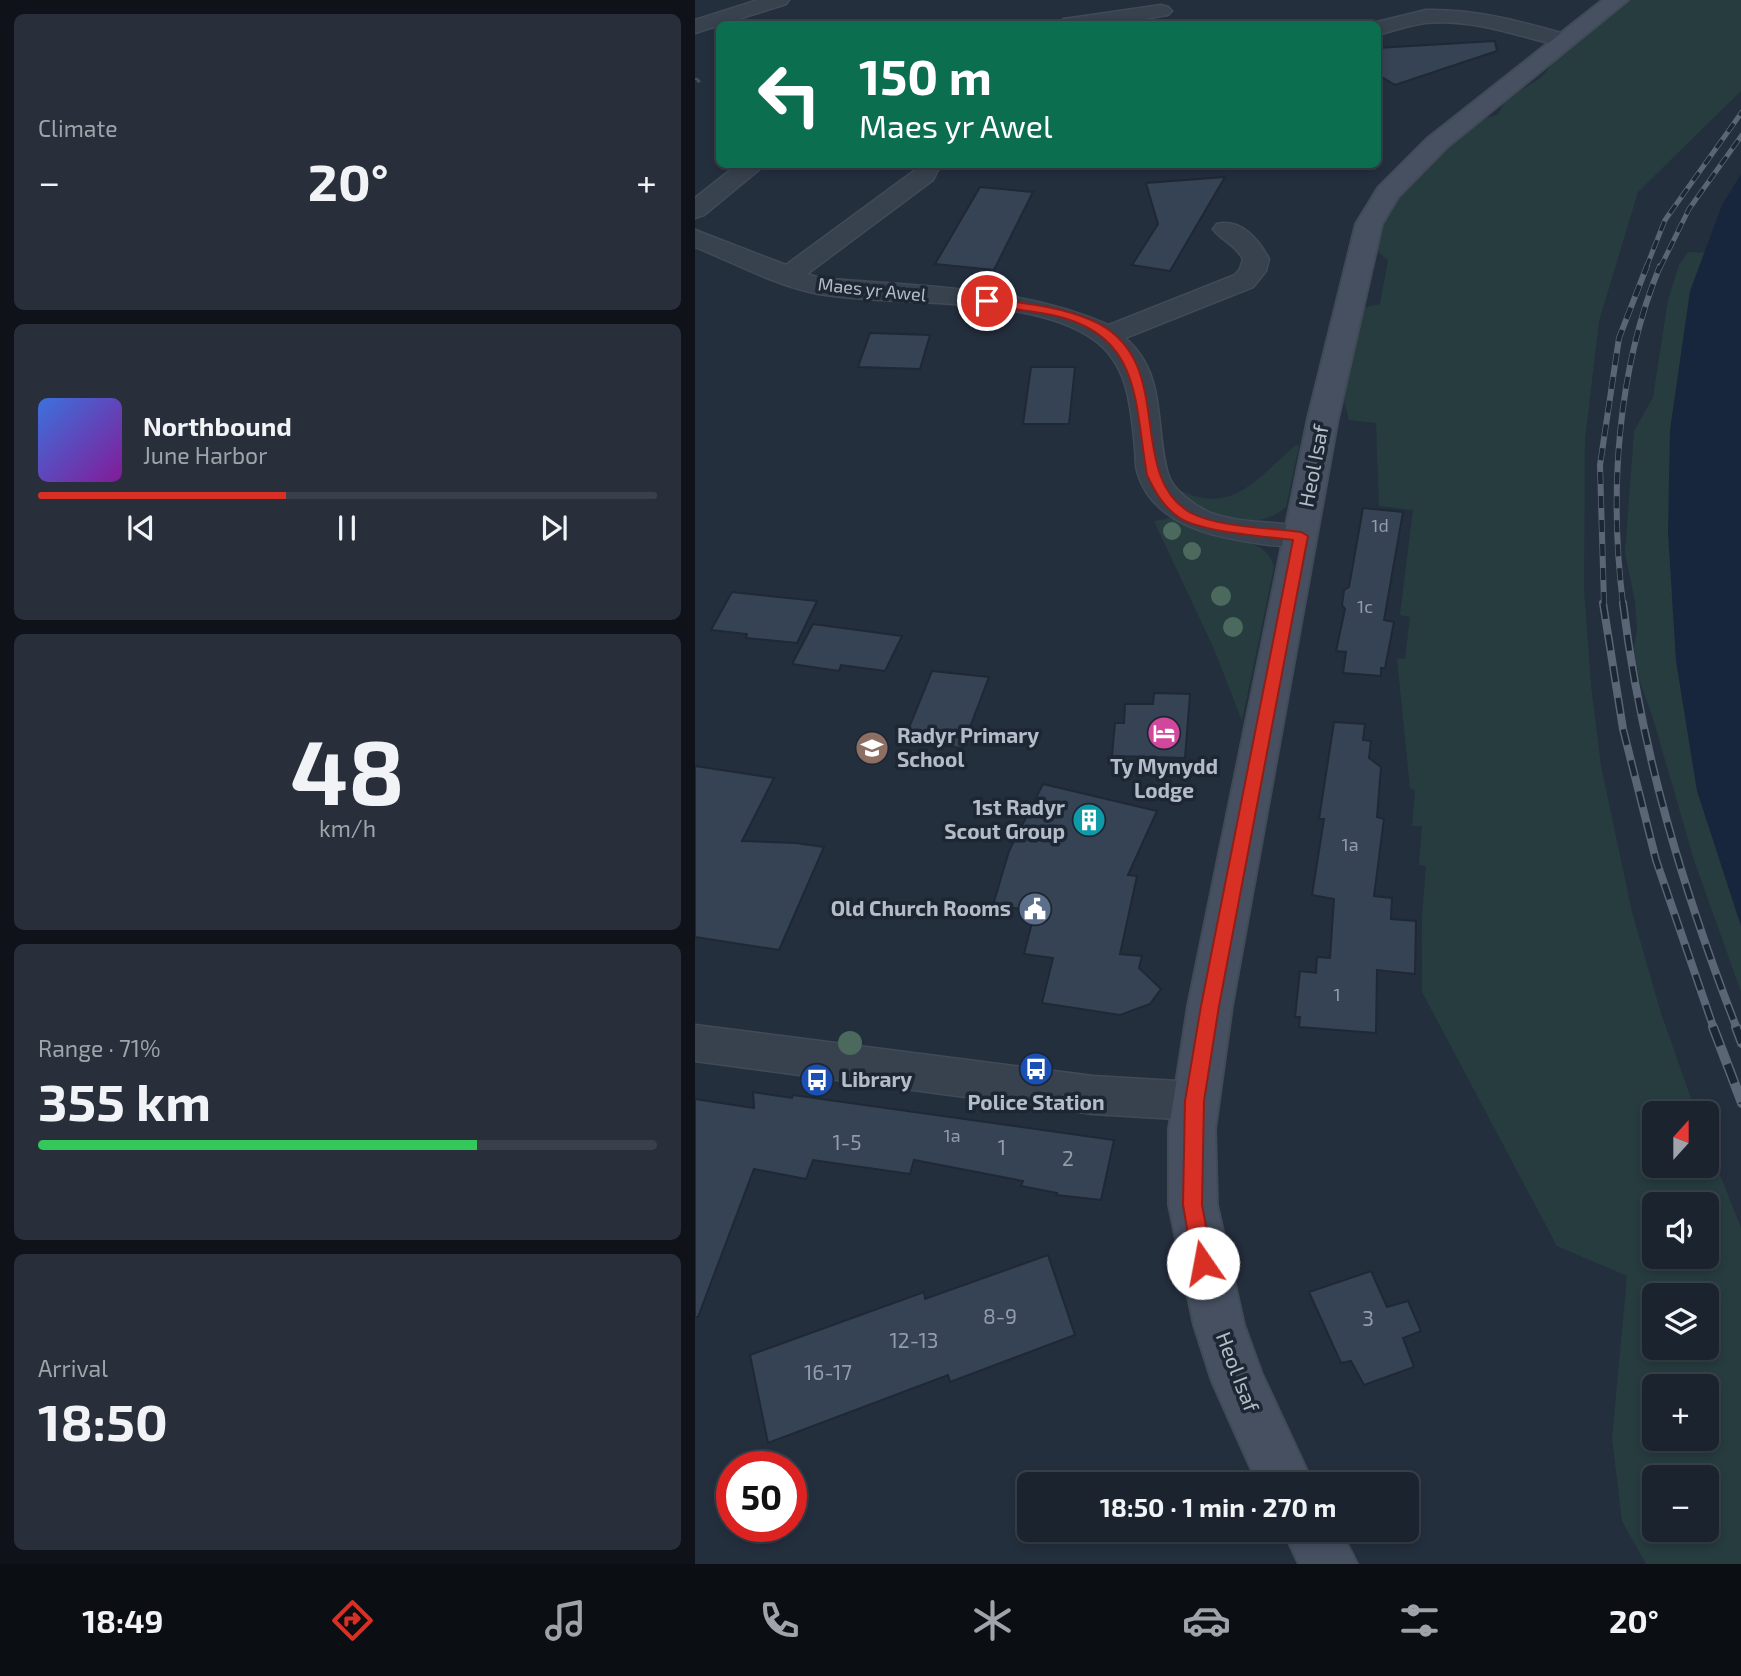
<!DOCTYPE html>
<html lang="en">
<head>
<meta charset="utf-8">
<style>
	:root { --surface:#1b232e; --page:#282f3a; --text:#f1f3f6; --muted:#a0a4aa; --line:#39404a; --accent:#d93025 }
	body { margin:0; font-family:"Exo 2",sans-serif; background:var(--page); color:var(--text); height:100vh; display:flex; flex-direction:column; font-size:26px; white-space:nowrap }
	* { box-sizing:border-box; margin:0 }
	p { font-size:23px; color:var(--muted) }
	.icon { flex:none; width:38px; height:38px; fill:none; stroke:currentColor; stroke-width:2; stroke-linecap:round; stroke-linejoin:round }
	.map { position:relative; flex:1; overflow:hidden }
	.panel { display:flex; flex-direction:column; gap:14px; padding:14px; background:#0f1319; width:695px }
	.panel>* { flex:none }
	.hud { position:absolute; left:21px; top:21px; width:665px; height:147px; border-radius:10px; box-shadow:0 4px 10px #0003,0 0 0 2px var(--line); background:#0b6e4f; color:#fff; overflow:hidden }
	.needle { width:46px; rotate:21deg }
	.controls { position:absolute; left:947px; top:1101px; display:grid; gap:14px }
	.controls a { display:grid; place-items:center; width:77px; height:77px; border-radius:10px; background:var(--surface); box-shadow:0 4px 10px #0003,0 0 0 2px var(--line); font-size:35px }
	.speed { position:absolute; left:21px; top:1451px; display:flex; gap:14px; font-size:35px; font-weight:700; text-align:center }
	.speed>* { display:grid; place-content:center; width:91px; height:91px; border-radius:50%; background:var(--surface); box-shadow:0 4px 10px #0003,0 0 0 2px var(--line); line-height:1 }
	.speed .limit { border:10px solid #d22; background:#fff; color:#111 }
	.pin { position:absolute; display:grid; place-items:center; width:60px; height:60px; color:#fff; margin:-30px; border:4px solid #fff; border-radius:50%; box-shadow:0 2px 7px #0007 }
	.me { position:absolute; width:77px; margin:-38px; rotate:348deg; stroke-linejoin:round; filter:drop-shadow(0 0 5px #0008) }
	.turn { display:flex; align-items:center; gap:24px; height:147px; padding:0 28px; font-size:32px }
	.turn .icon { width:91px; height:91px; stroke-width:2.5 }
	.turn b { display:block; font-size:49px; line-height:60px }
	.big { font-size:52px; font-weight:700; line-height:1.1 }
	.panel .card { flex:1; display:flex; flex-direction:column; justify-content:center; gap:10px; min-width:0; padding:0 24px; border-radius:10px; background:var(--page) }
	.panel .dial { align-items:center; gap:0 }
	.dial b { font-size:91px; line-height:1 }
	.song { display:flex; align-items:center; gap:21px }
	.cover { width:84px; height:84px; border-radius:10px; background:linear-gradient(135deg,hsl(220 70% 55%),hsl(290 70% 35%)) }
	.played { height:7px; border-radius:4px; background:linear-gradient(90deg,var(--accent) 40%,var(--line) 40%) }
	.keys { display:flex; justify-content:space-around; direction:ltr }
	.heat { display:flex; justify-content:space-between; align-items:center; font-size:38px; direction:ltr }
	.charge { height:10px; border-radius:5px; background:linear-gradient(90deg,#34c759 71%,var(--line) 0) }
	.trip { position:absolute; left:322px; top:1472px; width:402px; height:70px; border-radius:10px; background:var(--surface); box-shadow:0 4px 10px #0003,0 0 0 2px var(--line); font-weight:700; line-height:70px; text-align:center }
	.menu { display:flex; height:112px; justify-content:space-around; align-items:center; background:#0b0e12; color:var(--muted) }
	.menu .icon { width:49px; height:49px }
	.menu .active { color:var(--accent) }
	.menu b { font-size:32px; color:var(--text) }
	main { display:flex; flex:1; min-height:0 }
	.map>svg:first-child { display:block }
	.green { fill:#263c3f; fill-rule:evenodd }
	.water { fill:#17263c }
	.building { fill:#364354; stroke:#1f2835; stroke-width:2 }
	.lines { fill:none; stroke-linecap:round; stroke-linejoin:round }
	.minor-casing { stroke:#414a57; stroke-width:3 }
	.secondary-casing { stroke:#414a57; stroke-width:4 }
	.path { stroke:#3f5557; stroke-width:2.5; stroke-dasharray:3.5 3.5; stroke-linecap:butt }
	.minor { fill:#38414e; fill-rule:evenodd }
	.secondary { fill:#465061; fill-rule:evenodd }
	.rail-far3-casing { stroke:#5a6575; stroke-width:5 }
	.rail-far2-casing { stroke:#5a6575; stroke-width:6 }
	.rail-far1-casing { stroke:#5a6575; stroke-width:8 }
	.rail-casing { stroke:#5a6575; stroke-width:10 }
	.rail-far3 { stroke:#1d2633; stroke-width:3.5; stroke-dasharray:10; stroke-linecap:butt }
	.rail-far2 { stroke:#1d2633; stroke-width:4.5; stroke-dasharray:12; stroke-linecap:butt }
	.rail-far1 { stroke:#1d2633; stroke-width:5; stroke-dasharray:16; stroke-linecap:butt }
	.rail { stroke:#1d2633; stroke-width:7; stroke-dasharray:20; stroke-linecap:butt }
	.tree { fill:#4b6a5d }
	.route { fill:#d93025; stroke:#8d1f18; stroke-width:2 }
	.labels { text-anchor:middle; stroke-width:7; stroke-linejoin:round; paint-order:stroke }
	.far-street-label { font-size:18px; fill:#b4bcc9; stroke:#1d2633 }
	.number-label { font-size:18px; fill:#929caa }
	.street-label { font-size:21px; fill:#b4bcc9; stroke:#1d2633 }
	.poi-label { font-size:21px; font-weight:bold; fill:#b4bcc9; stroke:#1d2633; text-anchor:start }
	.near-number-label { font-size:21px; fill:#929caa }
</style>
</head>
<body>
<main>
<section class="panel">
<div class="card"><p>Climate</p>
<div class="heat"><a>−</a><b class="big">20°</b><a>+</a></div>
</div>
<div class="card">
<div class="song"><i class="cover"></i><div><b>Northbound</b><p>June Harbor</p></div></div>
<div class="played"></div>
<div class="keys"><svg class="icon" aria-label="previous" viewBox="0 0 24 24"><path d="M18 5L8 12l10 7zM5 5v14"/></svg><svg class="icon" aria-label="pause" viewBox="0 0 24 24"><path d="M8 5v14M16 5v14"/></svg><svg class="icon" aria-label="next" viewBox="0 0 24 24"><path d="M6 5l10 7-10 7zM19 5v14"/></svg></div>
</div>
<div class="card dial"><b>48</b><p>km/h</p></div>
<div class="card"><p>Range · 71%</p><b class="big">355 km</b><div class="charge"></div></div>
<div class="card"><p>Arrival</p><b class="big">18:50</b></div>
</section>
<div class="map">
<svg width="1047" height="1564" viewBox="0 0 1047 1564">
	<rect width="100%" height="100%" fill="#242f3e"/>
	<!-- green -->
	<path class="green" d="M933,0H1046V91L943,192L904,321L890,440L889,589L896,685L906,766L937,912L965,1010L1001,1113H959V1166H1012V1142L1046,1228V1564H951L927,1521L917,1439L932,1276L862,1246L727,992V917L731,866L724,865L727,826H717L720,790L715,788L702,658L710,659L715,617L705,615L718,510L684,506L681,423L654,420L648,397L662,309L685,304L693,260L676,246L703,190L779,121L803,115L814,94C836,86 851,78 860,57ZM959,1204H1012V1256H959ZM959,1295H1012V1348H959ZM959,1386H1012V1438H959ZM959,1477H1012V1530H959Z
		M993,252L1020,253L1046,874V992L999,860L957,715L944,680L939,648L942,630L940,602L930,553L939,431L958,397L973,300L984,265Z
		M601,445L604,446L591,507C559,535 506,517 481,488C536,518 561,479 601,445Z
		M475,518C490,522 503,532 518,536C542,542 570,537 579,567L547,721L519,649L459,521Z"/>
	<!-- water -->
	<path class="water" d="M1046,174V926L1002,791L981,661L973,532L975,430L995,291L1027,205Z"/>
	<!-- building -->
	<path class="building" d="M800,41L802,51L700,85L682,74V48Z
		M530,177L475,271L437,265L463,224L451,183Z
		M285,187L338,192L299,270L240,264Z
		M175,333L235,335L225,369L163,367Z
		M336,367H380L374,424H328Z
		M668,508L708,512L689,620L699,622L690,668H686V676L648,673L651,652L641,651L650,609L647,605L649,590L654,587Z
		M37,592L122,601L102,643L51,638L52,634L16,630Z
		M118,624L207,636L190,671L146,665L144,671L97,664Z
		M237,671L294,677L267,748L209,740Z
		M459,693L495,694L490,758L417,756L420,723H429L430,704H458Z
		M639,722L670,724L668,740L676,741L674,758L686,767L682,817L689,819L679,896L697,898L696,919L721,921L720,974L682,970L681,1033L604,1027L605,1017H600L605,971L621,973L622,957L635,958L639,899L617,895L629,819H624Z
		M0,766L79,778L47,841L101,843L129,847L84,950L0,937Z
		M348,784L462,811L433,875L442,876L425,954L447,956L444,968L466,989L455,1004L425,1015L347,1003L358,958L329,954L340,911L298,905L314,851Z
		M58,1092L97,1098L98,1095L419,1140L406,1200L361,1195L362,1193L326,1186L328,1181L219,1160L215,1174L118,1160L111,1179L59,1169L3,1317H0V1099L59,1108Z
		M353,1255L380,1335L255,1382L253,1375L73,1443L55,1355L229,1292L230,1299Z
		M676,1271L692,1307L713,1301L726,1331L708,1338L719,1367L669,1385L656,1361L646,1363L614,1292Z"/>
	<g class="lines">
		<defs>
			<path id="minor" d="M63,0H94L91,4L0,33V20Z
				M466,5L473,7L477,11L473,15L417,24H365L368,19L376,18Z
				M731,10C782,9 828,22 877,36L880,41L877,46L869,47C823,36 778,18 730,23C714,25 698,31 682,35V24H674Z
				M43,164H71L9,215L0,218V198Z
				M222,164H246L238,180L112,274L125,278C223,287 323,285 414,325L540,275L545,269L548,259C541,245 527,241 518,229L522,224C546,218 564,240 574,259L571,271L558,287L430,338C473,375 459,427 473,474C478,491 500,506 516,513C548,525 584,520 617,529L622,536L617,543C593,550 558,543 533,538C497,531 455,514 443,474C440,467 441,456 440,448C436,408 434,364 398,339C335,294 199,307 124,294C81,286 40,263 0,247V230L91,265L219,171Z
				M0,1025L398,1076L499,1082L514,1087L521,1101L514,1115L499,1120L398,1114L0,1061Z"/>
			<path id="secondary" d="M908,0H933L751,148L703,197L687,224L643,418L537,1006L520,1129L522,1205L549,1325L566,1372L618,1484H563L517,1381L499,1325L474,1205V1129L493,1006L613,418L661,224L683,188L733,138Z
				M588,1530H645L662,1564H604Z"/>
		</defs>
		<!-- minor casing -->
		<use href="#minor" class="minor-casing"/>
		<!-- secondary casing -->
		<use href="#secondary" class="secondary-casing"/>
		<!-- path -->
		<path class="path" d="M0,79L6,80L0,83"/>
		<!-- minor -->
		<use href="#minor" class="minor"/>
		<!-- secondary -->
		<use href="#secondary" class="secondary"/>
		<defs>
			<path id="rail-far3" d="M951,268L970,220L1047,112
				M965,268L994,209L1047,135"/>
			<path id="rail-far2" d="M909,604L905,465L924,338L952,266
				M928,604C914,493 922,370 965,266"/>
			<path id="rail-far1" d="M908,603L928,729L961,860L1019,1029
				M928,603C946,751 988,890 1042,1029"/>
			<path id="rail" d="M1018,1027L1047,1103
				M1041,1027L1047,1043"/>
		</defs>
		<!-- rail-far3 casing -->
		<use href="#rail-far3" class="rail-far3-casing"/>
		<!-- rail-far2 casing -->
		<use href="#rail-far2" class="rail-far2-casing"/>
		<!-- rail-far1 casing -->
		<use href="#rail-far1" class="rail-far1-casing"/>
		<!-- rail casing -->
		<use href="#rail" class="rail-casing"/>
		<!-- rail-far3 -->
		<use href="#rail-far3" class="rail-far3"/>
		<!-- rail-far2 -->
		<use href="#rail-far2" class="rail-far2"/>
		<!-- rail-far1 -->
		<use href="#rail-far1" class="rail-far1"/>
		<!-- rail -->
		<use href="#rail" class="rail"/>
	</g>
	<!-- trees -->
	<g class="tree">
		<circle cx="477" cy="531" r="9"/>
		<circle cx="497" cy="551" r="9"/>
		<circle cx="526" cy="596" r="10"/>
		<circle cx="538" cy="627" r="10"/>
		<circle cx="155" cy="1043" r="12"/>
	</g>
	<!-- route -->
	<path class="route" d="M292,298C326,303 363,306 396,320C485,357 428,475 496,513C522,527 576,528 606,532L613,536L524,1006L509,1101L507,1205L518,1263L516,1270L508,1272L501,1270L498,1263L488,1205L490,1101L506,1006L598,540C569,536 510,533 485,518C469,508 460,492 452,475C439,401 447,334 357,315C334,310 310,309 287,304L286,301Z"/>
	<!-- icons -->
	<defs>
		<symbol id="hotel-disc" viewBox="-11 -11 22 22"><circle r="9.5" fill="#d1479c" stroke="#1d2633"/><path d="M-6-4.5h1.5V1H6V5H4.5V3h-9V5H-6ZM-4 0a1.8 1.8 0 1 1 3.6 0ZM.5 0V-2.5h3Q6-2.5 6 0Z" fill="#fff"/></symbol>
		<symbol id="school-disc" viewBox="-11 -11 22 22"><circle r="9.5" fill="#8d6e63" stroke="#1d2633"/><path d="M0-5L7-2L0 1L-7-2ZM-4 1L0 2.5L4 1V4Q0 6-4 4Z" fill="#fff"/></symbol>
		<symbol id="building-disc" viewBox="-11 -11 22 22"><circle r="9.5" fill="#0f9aa8" stroke="#1d2633"/><path d="M-4-6H4V6H1V3H-1V6H-4ZM-2.5-4.3h1.7v1.8h-1.7ZM.8-4.3h1.7v1.8H.8ZM-2.5-1h1.7V.8h-1.7ZM.8-1h1.7V.8H.8Z" fill="#fff"/></symbol>
		<symbol id="civic-disc" viewBox="-11 -11 22 22"><circle r="9.5" fill="#5c6f8a" stroke="#1d2633"/><path d="M-.6-6.5H3V-4.5H.6V-3L4-1V1h2V6H-6V1h2V-1L-.6-3ZM-1.2 2.5V6h2.4V2.5Z" fill="#fff"/></symbol>
		<symbol id="bus-disc" viewBox="-11 -11 22 22"><circle r="9.5" fill="#1a4fb4" stroke="#1d2633"/><path d="M-5-6H5V4H4V6H2V4H-2V6H-4V4H-5ZM-3.5-4V0h7V-4ZM-3.5 1.2v1.5H-2V1.2ZM2 1.2v1.5H3.5V1.2Z" fill="#fff"/></symbol>
	</defs>
	<g fill-rule="evenodd">
		<use href="#hotel-disc" x="450" y="714" width="38" height="38"/>
		<use href="#school-disc" x="158" y="729" width="38" height="38"/>
		<use href="#building-disc" x="375" y="801" width="38" height="38"/>
		<use href="#civic-disc" x="321" y="890" width="38" height="38"/>
		<use href="#bus-disc" x="322" y="1050" width="38" height="38"/>
		<use href="#bus-disc" x="103" y="1061" width="38" height="38"/>
	</g>
	<g class="labels">
		<!-- far-street labels -->
		<g class="far-street-label">
			<text transform="translate(177 290) rotate(6)" y="6">Maes yr Awel</text>
		</g>
		<!-- number labels -->
		<g class="number-label">
			<text x="685" y="532">1d</text>
			<text x="670" y="613">1c</text>
			<text x="655" y="851">1a</text>
			<text x="642" y="1001">1</text>
			<text x="257" y="1142">1a</text>
		</g>
		<!-- street labels -->
		<g class="street-label">
			<text transform="translate(619 466) rotate(-79)" y="7">Heol Isaf</text>
			<text transform="translate(542 1372) rotate(69)" y="7">Heol Isaf</text>
		</g>
		<!-- poi labels -->
		<g class="poi-label">
			<text x="202" y="743">Radyr Primary<tspan x="202" dy="24">School</tspan></text>
			<text x="469" y="774" text-anchor="middle">Ty Mynydd<tspan x="469" dy="24">Lodge</tspan></text>
			<text x="370" y="815" text-anchor="end">1st Radyr<tspan x="370" dy="24">Scout Group</tspan></text>
			<text x="316" y="916" text-anchor="end">Old Church Rooms</text>
			<text x="146" y="1087">Library</text>
			<text x="341" y="1110" text-anchor="middle">Police Station</text>
		</g>
		<!-- near-number labels -->
		<g class="near-number-label">
			<text x="152" y="1150">1-5</text>
			<text x="307" y="1155">1</text>
			<text x="373" y="1166">2</text>
			<text x="305" y="1324">8-9</text>
			<text x="673" y="1326">3</text>
			<text x="219" y="1348">12-13</text>
			<text x="133" y="1380">16-17</text>
		</g>
	</g>
</svg>
<div class="controls">
<a><svg class="needle" viewBox="-14 -14 28 28"><path d="M0-13l5 13h-10z" fill="#e53935"/><path d="M0 13l5-13h-10z" fill="#a0a4aa"/></svg></a>
<a><svg class="icon" aria-label="sound" viewBox="0 0 24 24"><path d="M4 9h4l5-4v14l-5-4H4zM17 9q2 3 0 6"/></svg></a>
<a><svg class="icon" aria-label="layers" viewBox="0 0 24 24"><path d="M12 4l9 5-9 5-9-5zM3 14l9 5 9-5"/></svg></a>
<a>+</a>
<a>−</a>
</div>
<div class="speed"><div class="limit">50</div></div>
<div class="pin" style="left:292px;top:301px;background:#d93025"><svg class="icon" aria-label="arrive" viewBox="0 0 24 24"><path d="M6 21V4h12l-3 4 3 4H6"/></svg></div>
<svg class="me" style="left:508px;top:1263px" viewBox="-20 -20 40 40"><circle r="19" fill="#fff"/><path d="M0-13L10 11 0 6-10 11z" fill="#d93025"/></svg>
<div class="trip">18:50 · 1 min · 270 m</div>
<div class="hud">
<div class="turn"><svg class="icon" aria-label="left" viewBox="0 0 24 24"><path d="M17 20v-9H6M10 6l-5 5 5 5"/></svg><div><b>150 m</b>Maes yr Awel</div></div>
</div>
</div>
</main>
<nav class="menu">
<b>18:49</b>
<svg class="icon active" aria-label="directions" viewBox="0 0 24 24"><path d="M12 3l9 9-9 9-9-9zM9 14v-3h6M13 9l2 2-2 2"/></svg>
<svg class="icon" aria-label="music" viewBox="0 0 24 24"><path d="M9 18V5l10-2v13"/><circle cx="6" cy="18" r="3"/><circle cx="16" cy="16" r="3"/></svg>
<svg class="icon" aria-label="phone" viewBox="0 0 24 24"><path d="M5 4h4l2 5-3 2q2 4 5 5l2-3 5 2v4C11 20 4 13 5 4z"/></svg>
<svg class="icon" aria-label="climate" viewBox="0 0 24 24"><path d="M12 3v18M4 7l16 10M4 17L20 7"/></svg>
<svg class="icon" aria-label="car" viewBox="0 0 24 24"><path d="M5 17H2v-5l4-1 3-4h7l3 4 3 1v5h-3M9 17h6M6 11h13"/><circle cx="7" cy="17" r="2"/><circle cx="17" cy="17" r="2"/></svg>
<svg class="icon" aria-label="filters" viewBox="0 0 24 24"><path d="M4 7h16M4 17h16"/><circle cx="9" cy="7" r="2"/><circle cx="15" cy="17" r="2"/></svg>
<b>20°</b>
</nav>
</body>
</html>
